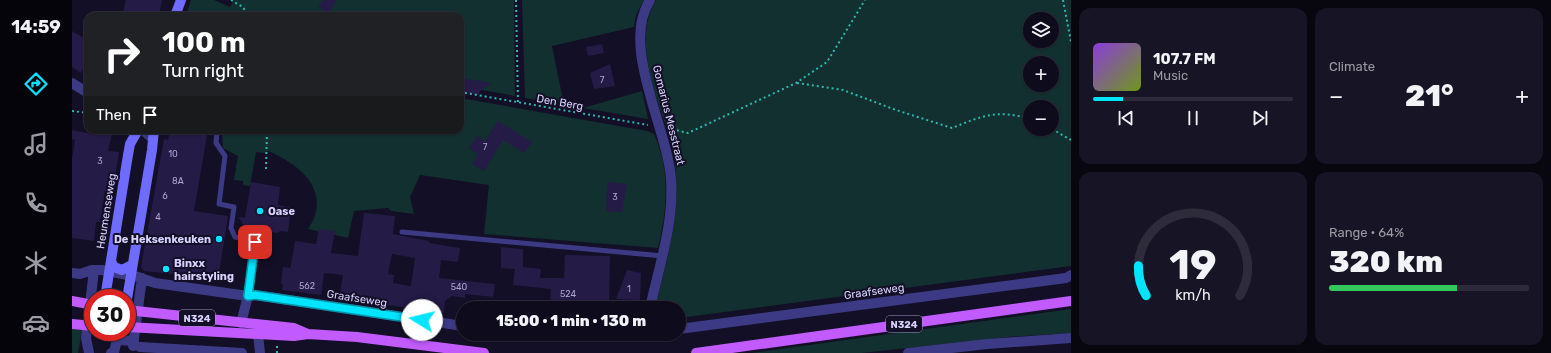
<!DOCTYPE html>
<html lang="en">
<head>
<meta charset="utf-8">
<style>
	:root { --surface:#0e0b1c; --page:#171425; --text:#f1f3f6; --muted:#9b9ba3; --line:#2e2b3b; --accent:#00e5ff }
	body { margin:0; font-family:Rubik,sans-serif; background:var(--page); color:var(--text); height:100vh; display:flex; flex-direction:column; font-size:15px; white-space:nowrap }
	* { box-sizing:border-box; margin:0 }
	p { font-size:13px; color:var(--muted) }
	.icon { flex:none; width:22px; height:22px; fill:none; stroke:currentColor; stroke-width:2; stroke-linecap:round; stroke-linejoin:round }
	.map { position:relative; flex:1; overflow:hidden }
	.details { display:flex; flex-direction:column; gap:8px; padding:8px; background:#08060f; width:480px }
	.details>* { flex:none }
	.top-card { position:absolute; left:12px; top:12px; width:380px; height:122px; border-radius:12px; box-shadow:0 1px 3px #0004,0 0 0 1px var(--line); background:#202124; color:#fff; overflow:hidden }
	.buttons { position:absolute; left:951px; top:12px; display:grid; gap:8px }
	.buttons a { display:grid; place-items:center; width:36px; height:36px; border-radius:50%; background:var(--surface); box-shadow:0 1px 3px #0004,0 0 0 1px var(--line); font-size:20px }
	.speed { position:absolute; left:12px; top:289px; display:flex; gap:8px; font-size:20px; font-weight:700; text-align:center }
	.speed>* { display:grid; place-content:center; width:52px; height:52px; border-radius:50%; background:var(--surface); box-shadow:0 1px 3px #0004,0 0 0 1px var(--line); line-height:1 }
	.speed .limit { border:6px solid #d22; background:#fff; color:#111 }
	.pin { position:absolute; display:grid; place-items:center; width:34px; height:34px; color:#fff; margin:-17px; border-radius:8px; box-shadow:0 2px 6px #0006 }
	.me { position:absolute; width:44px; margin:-22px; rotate:279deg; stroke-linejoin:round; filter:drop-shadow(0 0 3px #0008) }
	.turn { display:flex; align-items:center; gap:14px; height:84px; padding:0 12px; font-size:18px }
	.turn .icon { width:52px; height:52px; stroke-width:2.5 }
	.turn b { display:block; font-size:28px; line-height:34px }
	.then { display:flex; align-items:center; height:38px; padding:0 12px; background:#0003; gap:8px; font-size:15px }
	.big { font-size:30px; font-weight:800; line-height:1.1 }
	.details .tile { flex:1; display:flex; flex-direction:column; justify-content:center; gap:6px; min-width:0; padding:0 14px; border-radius:12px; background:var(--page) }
	.details .dial { align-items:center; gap:0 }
	.dial svg { height:104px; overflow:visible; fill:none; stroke:var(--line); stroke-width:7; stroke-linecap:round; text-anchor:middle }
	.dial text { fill:var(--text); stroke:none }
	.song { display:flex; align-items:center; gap:12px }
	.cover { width:48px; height:48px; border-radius:6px; background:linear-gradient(135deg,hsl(270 70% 55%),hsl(80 70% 35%)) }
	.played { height:4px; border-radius:2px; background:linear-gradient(90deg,var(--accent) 15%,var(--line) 15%) }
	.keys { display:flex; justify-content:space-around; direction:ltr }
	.heat { display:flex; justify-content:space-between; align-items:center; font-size:22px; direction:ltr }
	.charge { height:6px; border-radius:3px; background:linear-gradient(90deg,#34c759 64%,var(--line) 0) }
	.details .tiles { flex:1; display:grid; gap:8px; grid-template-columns:repeat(2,1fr) }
	.trip { position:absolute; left:384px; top:301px; width:230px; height:40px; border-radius:20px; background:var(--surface); box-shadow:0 1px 3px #0004,0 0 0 1px var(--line); font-weight:800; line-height:40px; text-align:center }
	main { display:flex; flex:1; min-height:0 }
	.dock { display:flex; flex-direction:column; width:72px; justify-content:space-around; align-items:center; background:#06040b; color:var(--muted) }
	.dock .icon { width:28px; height:28px }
	.dock .current { color:var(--accent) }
	.dock b { font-size:18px; color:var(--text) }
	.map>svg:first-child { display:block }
	.green { fill:#12302f; fill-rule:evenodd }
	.building { fill:#241b47; fill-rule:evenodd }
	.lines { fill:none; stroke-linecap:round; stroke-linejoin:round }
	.path { stroke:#2fb8b0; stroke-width:2; stroke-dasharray:2 3; stroke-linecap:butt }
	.lane { stroke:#3d3a85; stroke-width:5 }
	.street { stroke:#3d3a85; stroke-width:10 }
	.secondary { stroke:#6f6bff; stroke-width:10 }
	.primary { stroke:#c25bff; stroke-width:10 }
	.route-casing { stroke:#0095a6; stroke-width:10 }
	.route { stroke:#00e5ff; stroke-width:7 }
	.poi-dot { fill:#00e5ff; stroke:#130f26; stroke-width:1.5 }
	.labels { text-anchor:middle; stroke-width:4; stroke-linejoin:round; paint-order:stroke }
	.number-label { font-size:9px; fill:#aca6d1 }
	.shield { fill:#130f26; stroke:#9e99be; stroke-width:1 }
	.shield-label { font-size:10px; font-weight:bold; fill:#d9d4ff }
	.street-label { font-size:11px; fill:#d9d4ff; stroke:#130f26 }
	.poi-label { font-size:11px; font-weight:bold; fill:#d9d4ff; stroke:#130f26; text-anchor:start }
</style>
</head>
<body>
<main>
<nav class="dock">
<b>14:59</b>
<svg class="icon current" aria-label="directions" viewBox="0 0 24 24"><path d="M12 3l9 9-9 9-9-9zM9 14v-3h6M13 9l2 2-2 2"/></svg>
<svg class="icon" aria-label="music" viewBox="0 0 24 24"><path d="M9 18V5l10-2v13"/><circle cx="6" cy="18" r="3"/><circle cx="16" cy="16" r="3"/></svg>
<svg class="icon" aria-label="phone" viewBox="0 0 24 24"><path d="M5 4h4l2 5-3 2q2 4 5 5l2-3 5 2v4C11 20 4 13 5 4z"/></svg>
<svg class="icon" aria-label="climate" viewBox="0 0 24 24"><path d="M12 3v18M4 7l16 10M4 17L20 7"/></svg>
<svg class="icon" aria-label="car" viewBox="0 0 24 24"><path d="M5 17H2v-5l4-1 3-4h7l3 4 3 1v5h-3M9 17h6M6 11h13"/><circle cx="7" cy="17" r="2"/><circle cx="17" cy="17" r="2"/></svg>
</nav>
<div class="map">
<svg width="999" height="353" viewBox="0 0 999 353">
	<rect width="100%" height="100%" fill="#130f26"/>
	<!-- green -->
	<path class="green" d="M119,0H142L158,7L162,0H442L443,96L388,86V16H114Z
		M450,0H572L564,15L562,27L480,46L492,105L453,98Z
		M584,0H999V266L607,318V308H585L584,304C593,265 606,226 604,185C604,171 602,154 598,140C586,99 559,40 584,0ZM958,19H980V41H958ZM958,63H980V85H958ZM958,107H980V129H958Z
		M570,91L576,119L511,108Z
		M388,98L575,131L582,134C599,171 595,210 586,248L412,234L417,185L348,175L338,197L342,214L319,211L316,208L282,211L276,238L236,229C261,192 229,165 196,151L193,153L184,152L178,186L171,185V181L162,180L166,156L151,148L150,130H388Z
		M999,309V333L935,337L790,353H679Z
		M0,329L10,330L6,353H0Z"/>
	<!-- building -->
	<path class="building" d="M54,0H90L87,16H50Z
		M251,0H265L257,13L246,7Z
		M0,31L15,40L12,45L16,47L11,59L15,62L9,73L0,67Z
		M530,44L532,53L516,56L514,47Z
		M538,64L543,86L522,89L518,73Z
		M388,78L420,83L408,91L407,95L388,91Z
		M426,121L460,142L452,153L431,140L412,171L400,164L406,154L397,148L405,136L413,141Z
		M0,130L26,135L27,130L40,133L36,151L47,152L41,193L33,191L28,222H24L22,241L0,238V159L3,140L0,139Z
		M98,130H136L122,211L156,216L146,280L117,276L113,281L110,275L72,271L69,267L92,139L96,140Z
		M179,182L208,187L206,205L217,207L219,210L216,232L208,231L205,233L174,228L166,217L173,218Z
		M536,182L555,184L550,212L534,211Z
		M292,213L323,216L321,234L357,241V243L388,248L386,262L369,260L367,278L423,284L421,297L393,294V298L380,296L373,301L372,313L267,298L271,275L252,273L249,295L210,290L211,284H209L211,267L218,268L219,265L223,241L244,244L247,229L263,231L259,253L286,256ZM320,254L343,258L339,286L321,283L322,275L316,274Z
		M429,247L451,249V267L469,269L468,278H492L493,255L538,256L537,306L478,303L479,289L441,285L443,269L429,268Z
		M555,270L569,273L568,300L544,299Z"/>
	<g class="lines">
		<!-- path -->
		<path class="path" d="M159,0L171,7L176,16
			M444,0L446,103
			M991,0L999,42
			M725,83L771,90L824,110L880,128C910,116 925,109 958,119
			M388,92L576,125
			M0,111L16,113
			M600,129L616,133L724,83L755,62L793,0
			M980,129L999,140
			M314,134L317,130
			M194,169L195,130
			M205,353V346"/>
		<!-- lane -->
		<path class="lane" d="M145,130L144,143L153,156L147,204L162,207L159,228L163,237L183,242L176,296
			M330,232L591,256"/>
		<!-- street -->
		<path class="street" d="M0,83L16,93
			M71,130L81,139
			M0,273L8,274L20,270H30L66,277L83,283L176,296L183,295L391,326
			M578,308C587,266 602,224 599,180C596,128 548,47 578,0
			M169,323L176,296
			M607,329L994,278L999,275
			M186,334L188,353
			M478,334L519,336L566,334
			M61,346L70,278
			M68,347L170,353
			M17,353L14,338L22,270
			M39,353L42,352L45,340L62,341
			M836,353L915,344L999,338"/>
		<!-- secondary -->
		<path class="secondary" d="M103,16L109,0
			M39,261L42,267L50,270L60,265
			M33,298L55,161L58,144L66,130
			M55,299L80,150L82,130"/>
		<!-- primary -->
		<path class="primary" d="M0,301L21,305
			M55,310L222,328L236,334
			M0,324L21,326
			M55,327L222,336L236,334L285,337L412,353
			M624,353L999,301"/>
	</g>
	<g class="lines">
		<defs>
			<path id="route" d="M183,242L176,296L183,295L350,320"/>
		</defs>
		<!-- route casing -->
		<use href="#route" class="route-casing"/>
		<!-- route -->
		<use href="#route" class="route"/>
	</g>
	<!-- markers -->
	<g class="poi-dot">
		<circle cx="188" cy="211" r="4"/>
		<circle cx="147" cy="239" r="4"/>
		<circle cx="94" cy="269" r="4"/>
	</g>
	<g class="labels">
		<!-- number labels -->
		<g class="number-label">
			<text x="530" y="83">7</text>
			<text x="413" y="150">7</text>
			<text x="101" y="157">10</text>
			<text x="28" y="164">3</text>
			<text x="106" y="184">8A</text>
			<text x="93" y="199">6</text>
			<text x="543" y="200">3</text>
			<text x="86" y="220">4</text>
			<text x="235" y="289">562</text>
			<text x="387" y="290">540</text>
			<text x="557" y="292">1</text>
			<text x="496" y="297">524</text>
		</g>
		<!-- shield labels -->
		<g class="shield">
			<rect x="107" y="310" width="36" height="16" rx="3"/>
			<rect x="814" y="316" width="36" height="16" rx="3"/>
		</g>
		<g class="shield-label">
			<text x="125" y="322">N324</text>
			<text x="832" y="328">N324</text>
		</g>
		<!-- street labels -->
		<g class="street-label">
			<text transform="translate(488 102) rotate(10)" y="4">Den Berg</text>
			<text transform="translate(597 115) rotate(76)" y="4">Gomarius Messtraat</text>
			<text transform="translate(34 211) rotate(-81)" y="4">Heumenseweg</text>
			<text transform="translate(802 291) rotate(-8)" y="4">Graafseweg</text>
			<text transform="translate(285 298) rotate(9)" y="4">Graafseweg</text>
		</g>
		<!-- poi labels -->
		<g class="poi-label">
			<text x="196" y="215">Oase</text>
			<text x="139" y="243" text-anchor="end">De Heksenkeuken</text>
			<text x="102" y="267">Binxx<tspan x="102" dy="13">hairstyling</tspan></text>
		</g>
	</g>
</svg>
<div class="buttons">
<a><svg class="icon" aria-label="layers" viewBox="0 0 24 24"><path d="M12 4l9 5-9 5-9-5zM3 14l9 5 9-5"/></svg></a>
<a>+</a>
<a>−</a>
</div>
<div class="speed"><div class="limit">30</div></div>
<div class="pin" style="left:183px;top:242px;background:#d93025"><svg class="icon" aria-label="arrive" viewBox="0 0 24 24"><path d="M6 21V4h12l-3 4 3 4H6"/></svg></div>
<svg class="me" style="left:350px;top:320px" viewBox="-20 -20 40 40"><circle r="19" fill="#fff"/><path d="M0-13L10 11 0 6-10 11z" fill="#00e5ff"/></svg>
<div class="trip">15:00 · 1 min · 130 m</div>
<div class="top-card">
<div class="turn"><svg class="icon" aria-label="right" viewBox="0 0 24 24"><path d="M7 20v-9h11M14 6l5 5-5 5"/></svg><div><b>100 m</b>Turn right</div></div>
<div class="then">Then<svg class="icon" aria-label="arrive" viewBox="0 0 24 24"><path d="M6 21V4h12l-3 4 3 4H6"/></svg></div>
</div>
</div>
<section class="details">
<div class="tiles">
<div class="tile">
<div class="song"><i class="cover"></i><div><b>107.7 FM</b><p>Music</p></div></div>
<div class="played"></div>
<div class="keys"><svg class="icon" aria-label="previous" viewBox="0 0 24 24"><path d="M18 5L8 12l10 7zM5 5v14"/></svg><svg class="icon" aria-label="pause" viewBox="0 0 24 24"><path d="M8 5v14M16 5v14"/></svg><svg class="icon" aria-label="next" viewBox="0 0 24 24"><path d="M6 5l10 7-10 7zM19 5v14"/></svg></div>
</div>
<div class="tile"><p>Climate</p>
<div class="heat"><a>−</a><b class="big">21°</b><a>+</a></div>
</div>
<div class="tile dial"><svg viewBox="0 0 100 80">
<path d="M14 69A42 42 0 1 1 86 69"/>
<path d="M14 69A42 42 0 0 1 8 46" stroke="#00e5ff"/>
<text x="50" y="56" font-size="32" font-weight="700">19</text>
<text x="50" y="72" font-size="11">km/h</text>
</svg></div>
<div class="tile"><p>Range · 64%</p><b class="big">320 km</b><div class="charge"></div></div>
</div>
</section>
</main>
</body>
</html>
